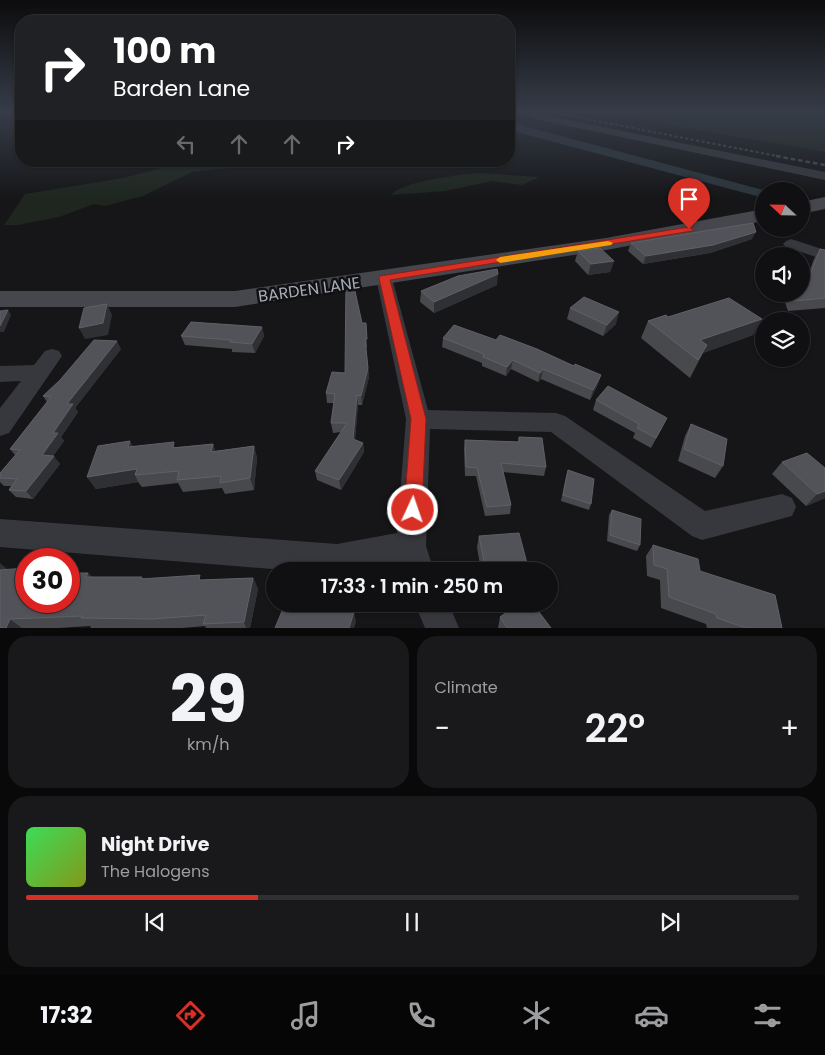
<!DOCTYPE html>
<html lang="en">
<head>
<meta charset="utf-8">
<style>
	:root { --surface:#101012; --page:#19191b; --text:#f1f3f6; --muted:#9c9d9f; --line:#303032; --accent:#d93025 }
	body { margin:0; font-family:Poppins,sans-serif; background:var(--page); color:var(--text); height:100vh; display:flex; flex-direction:column; font-size:19px; white-space:nowrap }
	* { box-sizing:border-box; margin:0 }
	p { font-size:16px; color:var(--muted) }
	.icon { flex:none; width:28px; height:28px; fill:none; stroke:currentColor; stroke-width:2; stroke-linecap:round; stroke-linejoin:round }
	.map { position:relative; height:628px; overflow:hidden }
	.sheet { display:flex; flex-direction:column; gap:8px; padding:8px; background:#09090a; flex:1 }
	.sheet>* { flex:none }
	.hud { position:absolute; left:15px; top:15px; width:500px; height:152px; border-radius:20px; box-shadow:0 1px 4px #0004,0 0 0 1px var(--line); background:#202124; color:#fff; overflow:hidden }
	.needle { width:32px; rotate:292deg }
	.buttons { position:absolute; left:755px; top:182px; display:grid; gap:10px }
	.buttons a { display:grid; place-items:center; width:55px; height:55px; border-radius:50%; background:var(--surface); box-shadow:0 1px 4px #0004,0 0 0 1px var(--line); font-size:25px }
	.speed { position:absolute; left:15px; top:548px; display:flex; gap:10px; font-size:25px; font-weight:700; text-align:center }
	.speed>* { display:grid; place-content:center; width:65px; height:65px; border-radius:50%; background:var(--surface); box-shadow:0 1px 4px #0004,0 0 0 1px var(--line); line-height:1 }
	.speed .limit { border:8px solid #d22; background:#fff; color:#111 }
	.pin { position:absolute; display:grid; place-items:center; width:42px; height:42px; color:#fff; margin:-51px -21px; border-radius:50% 50% 50% 0; rotate:-45deg; box-shadow:0 0 5px #0007 }
	.pin .icon { rotate:45deg }
	.me { position:absolute; width:55px; margin:-28px; rotate:3deg; stroke-linejoin:round; filter:drop-shadow(0 0 4px #0008) }
	.turn { display:flex; align-items:center; gap:18px; height:105px; padding:0 15px; font-size:22px }
	.turn .icon { width:65px; height:65px; stroke-width:2.5 }
	.turn b { display:block; font-size:35px; line-height:42px }
	.lanes { display:flex; align-items:center; height:48px; padding:0 15px; background:#0003; justify-content:center; gap:25px; direction:ltr }
	.lanes .off { opacity:.35 }
	.big { font-size:38px; font-weight:600; line-height:1.1 }
	.sheet .widget { flex:1; display:flex; flex-direction:column; justify-content:center; gap:8px; min-width:0; padding:0 18px; border-radius:20px; background:var(--page) }
	.sheet .dial { align-items:center; gap:0 }
	.dial b { font-size:65px; line-height:1 }
	.song { display:flex; align-items:center; gap:15px }
	.cover { width:60px; height:60px; border-radius:8px; background:linear-gradient(135deg,hsl(130 70% 55%),hsl(70 70% 35%)) }
	.played { height:5px; border-radius:2px; background:linear-gradient(90deg,var(--accent) 30%,var(--line) 30%) }
	.keys { display:flex; justify-content:space-around; direction:ltr }
	.heat { display:flex; justify-content:space-between; align-items:center; font-size:28px; direction:ltr }
	.sheet .tiles { flex:1; display:grid; gap:8px; grid-template-columns:1fr 1fr }
	.widget:last-child { grid-column:span 2 }
	.trip { position:absolute; left:266px; top:562px; width:292px; height:50px; border-radius:25px; background:var(--surface); box-shadow:0 1px 4px #0004,0 0 0 1px var(--line); font-weight:600; line-height:50px; text-align:center }
	.tabs { display:flex; height:80px; justify-content:space-around; align-items:center; background:#060607; color:var(--muted) }
	.tabs .icon { width:35px; height:35px }
	.tabs .active { color:var(--accent) }
	.tabs b { font-size:22px; color:var(--text) }
	.map>svg:first-child { display:block }
	.green { fill:#1e261f }
	.water { fill:#2c353c }
	.lines { fill:none; stroke-linecap:round; stroke-linejoin:round }
	.street { fill:#37383d; fill-rule:evenodd }
	.secondary { fill:#45474d; fill-rule:evenodd }
	.rail-far1 { stroke:#4a4c52; stroke-width:2; stroke-dasharray:3 2.5; stroke-linecap:butt }
	.rail { stroke:#4a4c52; stroke-width:2.5; stroke-dasharray:4.5 3; stroke-linecap:butt }
	.wall { fill:#47494d }
	.shaded-wall { fill:#2f3033 }
	.building { fill:#525359; stroke:#5f6168 }
	.route { fill:#d93025; stroke:#8d1f18 }
	.slow { fill:#f59e0b }
	.labels { text-anchor:middle; stroke-width:5; stroke-linejoin:round; paint-order:stroke }
	.street-label { font-size:16px; fill:#a8adb8; stroke:#111113 }
</style>
</head>
<body>
<div class="map">
<svg width="825" height="628" viewBox="0 0 825 628">
	<rect width="100%" height="100%" fill="#161618"/>
	<!-- green -->
	<path class="green" d="M589,111H813L825,116V152Z
		M211,161H273L255,165L192,172L143,196L105,206L94,204L59,217L18,225H4L25,194L123,178L165,167H197Z
		M478,173L540,177L522,185L492,181L445,191L391,195C402,181 459,175 478,173Z"/>
	<!-- water -->
	<path class="water" d="M509,122L767,191H764V198L509,130Z"/>
	<g class="lines">
		<!-- street -->
		<path class="street" d="M534,113L825,172V180L531,118V114Z
			M791,239L825,250V260L786,247L783,244L786,241Z
			M384,273L390,274L392,278L428,410L556,413L565,416L705,511L782,494L792,498L796,507L792,516L702,540L692,536L551,432L430,429L426,546L434,571H402L400,563L355,571H297L0,547V519L337,544L397,533L406,419L376,278L378,274Z
			M52,349L59,351L62,356L9,433L0,436V408L21,381L0,382V366L34,365L45,351Z
			M415,604H449L459,628H425Z"/>
		<!-- secondary -->
		<path class="secondary" d="M825,197V209L801,214V202Z
			M764,209V221L606,250L235,307H0V291H235L606,238Z"/>
		<!-- rail-far1 -->
		<path class="rail-far1" d="M545,111L782,157"/>
		<!-- rail -->
		<path class="rail" d="M776,156L825,165"/>
	</g>
	<!-- wall -->
	<path class="wall" d="M752,239L710,253L643,264L628,251L631,243Z
		M820,249L825,250V308L788,311L782,294H801L814,259Z
		M578,251L614,261L610,272L588,275L575,261Z
		M497,285L434,313L420,302L421,291Z
		M570,308L616,324L603,336L567,319Z
		M668,317L762,319L753,335L703,353L690,378L641,338L648,321Z
		M366,323L367,348H366L369,377L362,405H358L355,440L363,443L364,452L341,490L317,480L315,471L341,432L333,433L331,423L334,403H327L326,393L345,373Z
		M262,327L264,336L255,353L232,352V349L185,345L181,336Z
		M443,338L496,340L601,375L598,384L590,400L541,379L538,382L511,369L506,376L482,366V363L442,347Z
		M121,349L75,408L78,412L61,437L64,441L53,456L60,464L33,499L16,497L9,490L11,486H4L0,482V473L15,455L10,449L47,402L43,396Z
		M596,400L662,428L651,448L633,438L635,433L593,410Z
		M691,424L723,466L715,478L678,461L685,436Z
		M519,437L546,467L544,476L503,472L511,505L510,514L485,516L476,476H465L464,449L465,440L518,442Z
		M213,444L215,451L254,446L257,458L254,490L225,494L222,488L183,492L178,483L142,487L138,482L96,489L87,477L133,446L177,447Z
		M782,462L825,498L806,506L772,474Z
		M568,470L591,504L589,510L561,501L566,476Z
		M612,510L640,545L637,551L607,541L609,515Z
		M479,536L529,571H481L477,547Z
		M653,545L700,571L782,628H707L706,624L661,608L660,580L647,576L646,556Z
		M88,573L92,577L203,580L253,578L258,589L250,628H206L205,626L182,628H91L90,626L59,628H0L26,601Z
		M500,617L551,628H498Z"/>
	<!-- shaded-wall -->
	<path class="shaded-wall" d="M756,232L752,239L710,253L643,264L646,256Z
		M614,261L610,272L588,275L591,264Z
		M498,274L497,285L434,313V302Z
		M107,304L112,315L108,335L85,339L79,328Z
		M8,310L11,315L4,332H0V326Z
		M619,312L616,324L603,336L607,325Z
		M762,319L753,335L703,353L690,378L702,354L700,340Z
		M262,327L264,336L255,353L252,344Z
		M117,341L121,349L75,408L78,412L61,437L64,441L48,463L42,455L67,404Z
		M513,360L511,369L506,376L507,367Z
		M368,368L369,377L362,405L361,396Z
		M543,369L541,379L538,382L540,373Z
		M601,375L598,384L590,400L593,390Z
		M357,395L358,405L354,448L353,439Z
		M130,441L137,453L128,447Z
		M363,443L364,452L341,490L339,480Z
		M213,444L217,456L211,452Z
		M254,446L257,458L254,490L250,478Z
		M54,456L60,464L33,499L26,491Z
		M137,469L135,475L138,482L96,489L87,477Z
		M825,491V498L806,506L817,494Z
		M0,563L13,574L0,573Z
		M88,573L98,584L86,577Z
		M253,578L258,589L250,628H246L244,622Z
		M354,612L356,622L354,628H349Z
		M10,619L22,628H6Z"/>
	<!-- building -->
	<path class="building" d="M753,223L756,232L713,245L646,256L631,243Z
		M600,248L614,261L591,264L578,251Z
		M820,249L825,250V298L794,301L792,294H801V282L807,283Z
		M497,269L498,274L434,302L421,291L458,276Z
		M353,282L362,323H366L367,339H365L368,368L361,396L357,395L353,439L363,443L339,480L315,471L347,423H331L335,394L326,393L332,372L345,373L346,283Z
		M584,297L619,312L607,325L570,308Z
		M729,298L762,319L700,340L707,345L698,360L648,321L666,315L668,317Z
		M107,304L103,323L79,328L84,308Z
		M8,310L0,326V311Z
		M191,322L262,327L252,344L230,342L231,340L181,336Z
		M454,325L496,340L500,335L537,349L574,366L575,364L601,375L593,390L543,369L540,373L513,360L507,367L483,357L484,354L443,338Z
		M94,340L117,341L67,404H73L53,433H58L42,455L54,456L26,491L9,490L17,479L0,478V473L20,450L10,449L51,397L43,396L60,380Z
		M608,386L667,418L656,438L637,428L639,424L596,400Z
		M691,424L727,439L723,466L684,449Z
		M519,437L542,438L546,467L501,463L511,505L487,507L477,468L466,467L465,440L519,442Z
		M130,441L128,447L174,442L173,448L213,444L211,452L254,446L250,478L220,483L221,476L177,480L179,471L135,475L137,469L87,477L98,446Z
		M807,453L825,468V491L817,494L782,462Z
		M568,470L594,479L591,504L563,495Z
		M612,510L641,519L640,545L610,535Z
		M519,533L529,571H486L479,536Z
		M653,545L698,559L700,571L775,595L782,628H746L717,618L716,614L669,597L667,569L654,565Z
		M26,568V601H69V573H88L86,577H142L141,579L200,575L199,580L253,578L244,622L203,624L206,615L153,619L81,618L82,616L10,619L6,628H0V570Z
		M285,604H327L354,612L349,628H275Z
		M517,604H533L551,628H507L500,617Z"/>
	<!-- sky -->
	<linearGradient id="sky" x2="0" y2="1"><stop stop-color="#0c0c0d"/><stop offset="0.56" stop-color="#363c48"/><stop offset="1" stop-color="#363c48" stop-opacity="0"/></linearGradient>
	<rect width="825" height="199" fill="url(#sky)"/>
	<!-- route -->
	<path class="route" d="M689,227L693,229L692,231L390,280L426,419L422,510L419,516L413,518L407,516L404,510L411,419L379,278L380,276Z"/>
	<!-- slow -->
	<path class="slow" d="M608,241L613,243L611,245L500,263L496,260L500,257Z"/>
	<g class="labels">
		<!-- street labels -->
		<g class="street-label">
			<text transform="translate(309 289) rotate(-8)" y="6">BARDEN LANE</text>
		</g>
	</g>
</svg>
<div class="buttons">
<a><svg class="needle" viewBox="-14 -14 28 28"><path d="M0-13l5 13h-10z" fill="#e53935"/><path d="M0 13l5-13h-10z" fill="#9c9d9f"/></svg></a>
<a><svg class="icon" aria-label="sound" viewBox="0 0 24 24"><path d="M4 9h4l5-4v14l-5-4H4zM17 9q2 3 0 6"/></svg></a>
<a><svg class="icon" aria-label="layers" viewBox="0 0 24 24"><path d="M12 4l9 5-9 5-9-5zM3 14l9 5 9-5"/></svg></a>
</div>
<div class="speed"><div class="limit">30</div></div>
<div class="pin" style="left:689px;top:229px;background:#d93025"><svg class="icon" aria-label="arrive" viewBox="0 0 24 24"><path d="M6 21V4h12l-3 4 3 4H6"/></svg></div>
<svg class="me" style="left:413px;top:510px" viewBox="-20 -20 40 40"><circle r="17" fill="#d93025" stroke="#fff" stroke-width="3"/><path d="M0-11L8 9 0 5-8 9z" fill="#fff"/></svg>
<div class="trip">17:33 · 1 min · 250 m</div>
<div class="hud">
<div class="turn"><svg class="icon" aria-label="right" viewBox="0 0 24 24"><path d="M7 20v-9h11M14 6l5 5-5 5"/></svg><div><b>100 m</b>Barden Lane</div></div>
<div class="lanes"><svg class="icon off" aria-label="left" viewBox="0 0 24 24"><path d="M17 20v-9H6M10 6l-5 5 5 5"/></svg><svg class="icon off" aria-label="ahead" viewBox="0 0 24 24"><path d="M12 20V5M6 11l6-6 6 6"/></svg><svg class="icon off" aria-label="ahead" viewBox="0 0 24 24"><path d="M12 20V5M6 11l6-6 6 6"/></svg><svg class="icon" aria-label="right" viewBox="0 0 24 24"><path d="M7 20v-9h11M14 6l5 5-5 5"/></svg></div>
</div>
</div>
<section class="sheet">
<div class="tiles">
<div class="widget dial"><b>29</b><p>km/h</p></div>
<div class="widget"><p>Climate</p>
<div class="heat"><a>−</a><b class="big">22°</b><a>+</a></div>
</div>
<div class="widget">
<div class="song"><i class="cover"></i><div><b>Night Drive</b><p>The Halogens</p></div></div>
<div class="played"></div>
<div class="keys"><svg class="icon" aria-label="previous" viewBox="0 0 24 24"><path d="M18 5L8 12l10 7zM5 5v14"/></svg><svg class="icon" aria-label="pause" viewBox="0 0 24 24"><path d="M8 5v14M16 5v14"/></svg><svg class="icon" aria-label="next" viewBox="0 0 24 24"><path d="M6 5l10 7-10 7zM19 5v14"/></svg></div>
</div>
</div>
</section>
<nav class="tabs">
<b>17:32</b>
<svg class="icon active" aria-label="directions" viewBox="0 0 24 24"><path d="M12 3l9 9-9 9-9-9zM9 14v-3h6M13 9l2 2-2 2"/></svg>
<svg class="icon" aria-label="music" viewBox="0 0 24 24"><path d="M9 18V5l10-2v13"/><circle cx="6" cy="18" r="3"/><circle cx="16" cy="16" r="3"/></svg>
<svg class="icon" aria-label="phone" viewBox="0 0 24 24"><path d="M5 4h4l2 5-3 2q2 4 5 5l2-3 5 2v4C11 20 4 13 5 4z"/></svg>
<svg class="icon" aria-label="climate" viewBox="0 0 24 24"><path d="M12 3v18M4 7l16 10M4 17L20 7"/></svg>
<svg class="icon" aria-label="car" viewBox="0 0 24 24"><path d="M5 17H2v-5l4-1 3-4h7l3 4 3 1v5h-3M9 17h6M6 11h13"/><circle cx="7" cy="17" r="2"/><circle cx="17" cy="17" r="2"/></svg>
<svg class="icon" aria-label="filters" viewBox="0 0 24 24"><path d="M4 7h16M4 17h16"/><circle cx="9" cy="7" r="2"/><circle cx="15" cy="17" r="2"/></svg>
</nav>
</body>
</html>
